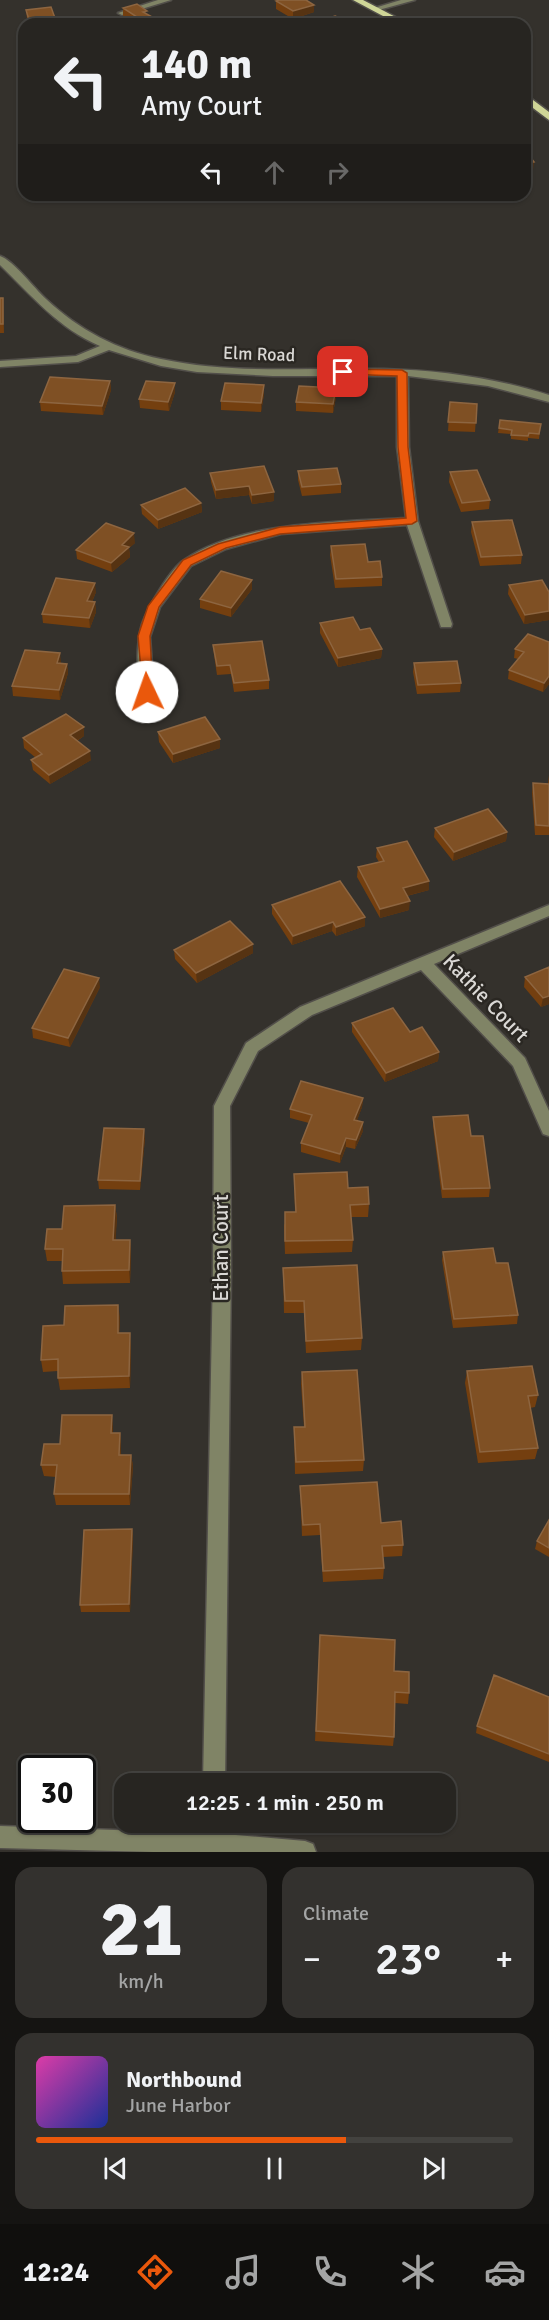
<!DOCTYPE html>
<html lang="en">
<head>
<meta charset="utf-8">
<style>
	:root { --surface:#272521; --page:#33312e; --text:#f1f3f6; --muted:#a4a5a5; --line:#43423f; --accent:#ea580c }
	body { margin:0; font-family:Signika,sans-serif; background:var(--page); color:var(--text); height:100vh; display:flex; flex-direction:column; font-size:22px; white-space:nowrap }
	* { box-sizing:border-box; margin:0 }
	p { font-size:20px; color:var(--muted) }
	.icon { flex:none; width:33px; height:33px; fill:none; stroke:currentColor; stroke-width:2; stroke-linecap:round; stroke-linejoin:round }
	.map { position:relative; height:1852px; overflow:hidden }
	.details { display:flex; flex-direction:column; gap:15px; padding:15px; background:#151412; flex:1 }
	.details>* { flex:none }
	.guide { position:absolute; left:18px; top:18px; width:513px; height:183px; border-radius:18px; box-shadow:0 2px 4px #0004,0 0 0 2px var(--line); background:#272521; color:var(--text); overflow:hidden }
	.speed { position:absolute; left:18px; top:1755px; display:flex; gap:12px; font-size:30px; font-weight:700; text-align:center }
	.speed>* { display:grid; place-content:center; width:78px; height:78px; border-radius:50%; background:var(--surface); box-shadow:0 2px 4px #0004,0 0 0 2px var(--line); line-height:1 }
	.speed .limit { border:3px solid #111; border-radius:9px; background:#fff; color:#111 }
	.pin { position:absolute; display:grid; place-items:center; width:51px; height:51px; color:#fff; margin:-26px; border-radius:12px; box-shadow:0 3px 9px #0006 }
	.me { position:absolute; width:66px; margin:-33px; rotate:357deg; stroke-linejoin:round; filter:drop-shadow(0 0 4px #0008) }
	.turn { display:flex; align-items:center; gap:21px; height:126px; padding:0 24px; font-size:27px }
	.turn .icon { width:78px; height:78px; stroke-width:2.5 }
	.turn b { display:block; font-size:42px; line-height:51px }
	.lanes { display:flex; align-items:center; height:57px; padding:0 24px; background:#0003; justify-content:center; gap:30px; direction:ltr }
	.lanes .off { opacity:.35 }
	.big { font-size:45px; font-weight:600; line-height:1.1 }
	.details .card { flex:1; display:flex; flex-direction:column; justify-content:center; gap:9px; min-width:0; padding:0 21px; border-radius:18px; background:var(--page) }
	.details .dial { align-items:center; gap:0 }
	.dial b { font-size:78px; line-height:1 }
	.song { display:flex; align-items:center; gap:18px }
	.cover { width:72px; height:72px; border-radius:9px; background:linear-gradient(135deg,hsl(320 70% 55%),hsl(230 70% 35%)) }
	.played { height:6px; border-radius:3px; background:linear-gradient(90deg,var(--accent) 65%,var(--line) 65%) }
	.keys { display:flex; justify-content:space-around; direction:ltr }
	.heat { display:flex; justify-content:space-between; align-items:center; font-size:33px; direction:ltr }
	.details .tiles { flex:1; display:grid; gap:15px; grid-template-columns:1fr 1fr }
	.card:last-child { grid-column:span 2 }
	.trip { position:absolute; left:114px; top:1773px; width:342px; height:60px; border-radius:18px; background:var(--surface); box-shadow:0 2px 4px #0004,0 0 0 2px var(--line); font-weight:600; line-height:60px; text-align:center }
	.dock { display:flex; height:96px; justify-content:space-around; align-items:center; background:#100f0d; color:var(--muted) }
	.dock .icon { width:42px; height:42px }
	.dock .active { color:var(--accent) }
	.dock b { font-size:27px; color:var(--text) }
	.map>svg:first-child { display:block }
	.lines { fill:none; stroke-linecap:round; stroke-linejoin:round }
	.minor-casing { stroke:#524f4a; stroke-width:3 }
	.major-casing { stroke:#524f4a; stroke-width:3 }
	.minor { fill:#808466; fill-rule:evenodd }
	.major { fill:#cfd697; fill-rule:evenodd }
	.wall { fill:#743f0f }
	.shaded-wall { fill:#563312 }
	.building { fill:#7f5024; stroke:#8d6540; stroke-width:1.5 }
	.route { fill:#ea580c; stroke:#983908; stroke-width:1.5 }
	.labels { text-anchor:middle; stroke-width:5; stroke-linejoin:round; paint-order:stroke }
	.far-street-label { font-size:18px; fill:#dad8d5; stroke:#2a2722 }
	.street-label { font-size:21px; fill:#dad8d5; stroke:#2a2722 }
</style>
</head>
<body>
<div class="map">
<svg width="549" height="1852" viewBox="0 0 549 1852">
	<rect width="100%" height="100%" fill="#34312c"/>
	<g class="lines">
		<defs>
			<path id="minor" d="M158,0H171L122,15L118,13Z
				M401,0H415L375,11L371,9Z
				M0,256C14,261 34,288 46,299C79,330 117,350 161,359C234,375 310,367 384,369C440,370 495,378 549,395V402L488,386L408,376L409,447L418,521L452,624L451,627H441L407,525L281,534L226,549L191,566L160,607L150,637L154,692L152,695H142C135,681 137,639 142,624C148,607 170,569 184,560C240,521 339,522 406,518L397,447V376H273L197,372L161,366L109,350L78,362L0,367V361L76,356L100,346C59,329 31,295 0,265Z
				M549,905V916L434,964L525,1058L549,1111V1136L543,1134L513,1066L421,970L312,1015L258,1051L230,1106L231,1271L225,1784H203L213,1271L214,1106L246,1043L300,1007Z
				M202,1822H224V1834L305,1841L313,1844L316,1852H153L0,1848V1826L202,1833Z"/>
			<path id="major" d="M353,0H363L409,24H398Z
				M525,94L549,112V120L525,102Z"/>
		</defs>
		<!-- minor casing -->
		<use href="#minor" class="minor-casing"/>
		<!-- major casing -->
		<use href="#major" class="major-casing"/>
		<!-- minor -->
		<use href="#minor" class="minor"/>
		<!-- major -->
		<use href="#major" class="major"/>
	</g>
	<!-- wall -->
	<path class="wall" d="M276,1L314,12L293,19L276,9Z
		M123,8L147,14L154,18V24H135L123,16Z
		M26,10L56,21V24H29L27,18Z
		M0,298H3L4,333H0Z
		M110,381L111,390L103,415L41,411L40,402Z
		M175,392L169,411L140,408L139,399Z
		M264,394L261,412L221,410V401Z
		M336,397L333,413L296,411V402Z
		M450,402L477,404L475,432L448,431Z
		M500,420L541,424L539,439L528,438V441L511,439V434L498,433Z
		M264,466L274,501L252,504L249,495L216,499L211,482L210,473Z
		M298,471L341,484V493L302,496L298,480Z
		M450,472L490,500L489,509L461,512L449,482Z
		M201,503L202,512L158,529L142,514L141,505Z
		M472,522L522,555L521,564L480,566L471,532Z
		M135,543L129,548L130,557L112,572L77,559L76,550Z
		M331,546L368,562L382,577V586L335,588L330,555Z
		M509,585L549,592V620L524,624L508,594Z
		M252,589L231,617L200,608V599Z
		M96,592L92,602H95L96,612L90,628L43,623L42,614Z
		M320,623L360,630L382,649L381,658L338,667L320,633Z
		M528,634L549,684L543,692L508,679L509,670L518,659L514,658L515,649Z
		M213,645L269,680V689L234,692L231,674L217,675L214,655Z
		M60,653V663L67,664L68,673L60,700L13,696L12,686Z
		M414,663L461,683L460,692L417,694L413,672Z
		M158,732L220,748L173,763L159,742Z
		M84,736L77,741L91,760L50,784L33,770L31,760L36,758L24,748L23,738Z
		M549,775V835H535L532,793L533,783L548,784Z
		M435,828L507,832L506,841L453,861L434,837Z
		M377,848L429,890L407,896L409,910L380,918L357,877L358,867L379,862L376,857Z
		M272,905L365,926L336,936L332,931L292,945L272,914Z
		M174,950L253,953L197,983L175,959Z
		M549,967V1004L541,1007L524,987L525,977Z
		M100,987L70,1047L33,1038L32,1028Z
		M352,1023L410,1032L439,1052L438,1061L385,1082L352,1032Z
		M363,1098L362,1107L357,1120L363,1131L355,1149L346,1147L340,1163L301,1152V1143L309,1123L290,1118V1109Z
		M433,1117L471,1136L490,1188L489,1197L442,1198L433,1126Z
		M145,1138L140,1190L99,1189L98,1180Z
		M294,1174L348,1188L369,1204L368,1217H351L353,1240L352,1252L285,1254L284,1225L295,1212Z
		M115,1205L117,1218L115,1240H130L131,1252L130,1283L63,1284L62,1271V1261H47L45,1249L62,1229Z
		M443,1252L496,1263L518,1315L517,1324L453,1328L442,1260Z
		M283,1268L362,1338L361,1350L306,1353L304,1313H284Z
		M120,1317L119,1333L131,1345L130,1388L60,1390L58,1378V1371L43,1372L41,1360L64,1325Z
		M467,1371L538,1395L535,1407L530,1408L538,1448L535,1459L478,1463L465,1383Z
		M302,1372L364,1460L363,1471L295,1474L294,1427H304L301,1384Z
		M113,1426V1433H120L121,1445V1455H131L133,1466L130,1505H56L54,1494L56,1477L44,1476L41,1465L60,1444Z
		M300,1486L381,1523L403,1545L402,1556L383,1557L384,1568L383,1579L323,1582L320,1535L302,1536Z
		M549,1520V1557L535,1549L537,1541Z
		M132,1529L133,1537L130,1612H81L80,1605Z
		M320,1635L394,1671L409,1693L408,1704L395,1703L394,1737L393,1746L315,1741Z
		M549,1697V1762L476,1733L477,1726Z"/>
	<!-- shaded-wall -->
	<path class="shaded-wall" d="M314,5V12L293,19V11Z
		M154,18V24H143V21Z
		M534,162L533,170L525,171V163Z
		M110,381L111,390L103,415L102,406Z
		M175,383V392L169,411L168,402Z
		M264,385V394L261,412V403Z
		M336,388V397L333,413V404Z
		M249,486V495L216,499V490Z
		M274,492V501L252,504V495Z
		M201,503L202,512L158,529V520Z
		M134,533L135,543L129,548L130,557L112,572L111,563L122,545Z
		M252,580V589L231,617V608Z
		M95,583L96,592L88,611L87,601Z
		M95,602L96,612L90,628L89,618Z
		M549,611V620L524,624L525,615Z
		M382,649L381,658L338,667V658Z
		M60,653L61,662L58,672L57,663Z
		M67,664L68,673L60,700L59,690Z
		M549,676V684L543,692L544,683Z
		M84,727V736L71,744L70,735Z
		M220,739V748L173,763V754Z
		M90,751L91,760L50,784L49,775Z
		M507,832L506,841L453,861L454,852Z
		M429,881V890L402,897L403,888Z
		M410,901L409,910L380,918V909Z
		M365,917V926L336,936V927Z
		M333,922L332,931L292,945L293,936Z
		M253,944V953L197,983L196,973Z
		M99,978L100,987L70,1047L68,1038Z
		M549,996V1004L541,1007L543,998Z
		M439,1052L438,1061L385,1082L386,1073Z
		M363,1098L362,1107L354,1129V1120Z
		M363,1122V1131L355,1149L356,1140Z
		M144,1129L145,1138L140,1190V1181Z
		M346,1138V1147L340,1163V1154Z
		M115,1205L117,1218L115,1252L113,1240Z
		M130,1240L131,1252L130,1283L129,1270Z
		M118,1305L120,1317L119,1345L118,1333Z
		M130,1333L131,1345L130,1388L129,1376Z
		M112,1415L113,1426L112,1445L111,1433Z
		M120,1433L121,1445L120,1466L119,1455Z
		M131,1455L133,1466L130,1505L129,1494Z
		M132,1529L133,1537L130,1612L129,1604Z"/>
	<!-- building -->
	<path class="building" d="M279,0H306L314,5L293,11L276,1Z
		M137,4L147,11L143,12L154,18L143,21L123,8Z
		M51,7L56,21L29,20L26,10Z
		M335,16L346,21L339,24H340H322L317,22Z
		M525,147H527L531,153L528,154L534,162L525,163Z
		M0,298H3V324H0Z
		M50,377L110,381L102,406L40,402Z
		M146,381L175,383L168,402L139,399Z
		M225,383L264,385L261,403L221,401Z
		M299,386L336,388L333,404L296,402Z
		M450,402L477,404L476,423L448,422Z
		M500,420L541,424L539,434L529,433L528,436L511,435L512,430L499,428Z
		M264,466L274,492L252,495L249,486L216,490L210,473Z
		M337,468L341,484L302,487L298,471Z
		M477,470L490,500L462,503L450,472Z
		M185,488L201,503L158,520L141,505Z
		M512,520L522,555L481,557L472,522Z
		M106,523L134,533L122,545L129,547L111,563L76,550Z
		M365,544L368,562L380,561L382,577L336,579L331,546Z
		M221,571L252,580L231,608L200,599Z
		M56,578L95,583L87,601L95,602L89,618L42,614Z
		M542,580L549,592V611L525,615L509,585Z
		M353,617L360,630L370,628L382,649L338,658L320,623Z
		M528,634L549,642V676L544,683L509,670L524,652L515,649Z
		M262,641L269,680L234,683L230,665L217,666L213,645Z
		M25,650L60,653L57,663L67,664L59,690L12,686Z
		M457,661L461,683L418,685L414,663Z
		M66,714L84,727L70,735L90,751L49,775L31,760L42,754L23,738Z
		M205,717L220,739L173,754L158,732Z
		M533,783L549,784V826L536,825Z
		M488,809L507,832L454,852L435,828Z
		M407,841L429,881L403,888L410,901L380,909L358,867L384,861L377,848Z
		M340,881L365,917L336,927L333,922L293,936L272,905Z
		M230,921L253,944L196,973L174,950Z
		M549,967V996L543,998L525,977Z
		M64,969L99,978L68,1038L32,1028Z
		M393,1008L410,1032L422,1027L439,1052L386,1073L352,1023Z
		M301,1081L363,1098L354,1120L363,1122L356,1140L346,1138L340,1154L301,1143L312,1115L290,1109Z
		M468,1115L471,1136H483L490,1188L443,1189L433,1117Z
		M104,1128L144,1129L140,1181L98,1180Z
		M347,1172L348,1188L368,1187L369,1204L350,1205L353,1240L285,1241V1212H296L294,1174Z
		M115,1205L113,1240H130L129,1270L62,1271L63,1249H45L47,1229H62L64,1206Z
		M493,1248L496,1263H508L518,1315L454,1319L443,1252Z
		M357,1265L362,1338L306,1341L304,1301H285L283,1268Z
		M118,1305V1333H130L129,1376L58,1378V1359L41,1360L43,1326L64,1325L65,1306Z
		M532,1366L538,1395L528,1396L538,1448L480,1452L467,1371Z
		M357,1370L364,1460L296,1462L294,1427H305L302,1372Z
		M62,1415H112L111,1433H120L119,1455H131L129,1494H54L57,1465H41L44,1444H60Z
		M377,1482L381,1523L401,1521L403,1545L382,1546L384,1568L323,1571L320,1524L303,1525L300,1486Z
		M549,1520V1548L537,1541Z
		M132,1529L129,1604L80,1605L84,1530Z
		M320,1635L395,1640L394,1671L409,1672V1693L395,1692L394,1737L316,1731Z
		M494,1675L549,1697V1754L477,1726Z"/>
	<!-- route -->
	<path class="route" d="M343,369L402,370L407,373L408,447L417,521L412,524L280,534L226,548L191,565L159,607L150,636L153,692L151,694H143L138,636L148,606L183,560L218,544L280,527L406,518L398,447L397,376L340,374V370Z"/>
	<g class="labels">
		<!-- far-street labels -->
		<g class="far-street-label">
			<text transform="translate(259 354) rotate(2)" y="6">Elm Road</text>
		</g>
		<!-- street labels -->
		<g class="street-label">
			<text transform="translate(486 998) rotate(46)" y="7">Kathie Court</text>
			<text transform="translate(221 1248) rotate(-90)" y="7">Ethan Court</text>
		</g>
	</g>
</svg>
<div class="speed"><div class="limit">30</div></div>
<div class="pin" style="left:343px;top:372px;background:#d93025"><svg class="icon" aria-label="arrive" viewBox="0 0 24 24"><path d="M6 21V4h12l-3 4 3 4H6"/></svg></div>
<svg class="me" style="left:147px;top:692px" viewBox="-20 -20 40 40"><circle r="19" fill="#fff"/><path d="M0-13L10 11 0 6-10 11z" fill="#ea580c"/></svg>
<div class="trip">12:25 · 1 min · 250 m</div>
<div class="guide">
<div class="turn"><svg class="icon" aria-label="left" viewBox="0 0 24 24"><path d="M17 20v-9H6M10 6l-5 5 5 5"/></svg><div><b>140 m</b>Amy Court</div></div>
<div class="lanes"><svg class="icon" aria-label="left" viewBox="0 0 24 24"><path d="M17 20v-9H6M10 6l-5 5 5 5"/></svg><svg class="icon off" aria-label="ahead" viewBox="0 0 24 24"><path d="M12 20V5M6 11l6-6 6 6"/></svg><svg class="icon off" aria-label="right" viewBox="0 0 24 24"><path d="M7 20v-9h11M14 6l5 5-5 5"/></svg></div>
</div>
</div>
<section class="details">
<div class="tiles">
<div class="card dial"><b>21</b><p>km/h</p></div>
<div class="card"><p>Climate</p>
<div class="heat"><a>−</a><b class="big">23°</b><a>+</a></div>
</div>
<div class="card">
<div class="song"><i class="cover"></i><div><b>Northbound</b><p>June Harbor</p></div></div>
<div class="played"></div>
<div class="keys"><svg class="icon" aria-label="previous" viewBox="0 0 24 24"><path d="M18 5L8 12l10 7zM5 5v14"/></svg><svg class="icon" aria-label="pause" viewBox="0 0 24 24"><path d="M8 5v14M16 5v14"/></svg><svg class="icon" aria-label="next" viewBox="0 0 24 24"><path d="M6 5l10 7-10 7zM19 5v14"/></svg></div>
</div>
</div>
</section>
<nav class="dock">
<b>12:24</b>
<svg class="icon active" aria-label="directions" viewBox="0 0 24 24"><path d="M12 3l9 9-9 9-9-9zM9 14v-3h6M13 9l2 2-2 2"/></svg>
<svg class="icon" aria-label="music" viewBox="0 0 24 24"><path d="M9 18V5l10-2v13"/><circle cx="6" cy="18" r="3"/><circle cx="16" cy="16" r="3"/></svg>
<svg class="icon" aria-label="phone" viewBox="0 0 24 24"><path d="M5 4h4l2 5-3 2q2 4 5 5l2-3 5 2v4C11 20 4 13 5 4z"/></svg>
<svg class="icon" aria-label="climate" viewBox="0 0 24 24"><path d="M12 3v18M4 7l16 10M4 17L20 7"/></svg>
<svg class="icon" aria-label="car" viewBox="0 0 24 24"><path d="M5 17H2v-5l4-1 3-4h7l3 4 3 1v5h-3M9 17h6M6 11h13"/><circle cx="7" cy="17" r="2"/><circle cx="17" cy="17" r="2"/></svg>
</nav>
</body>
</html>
